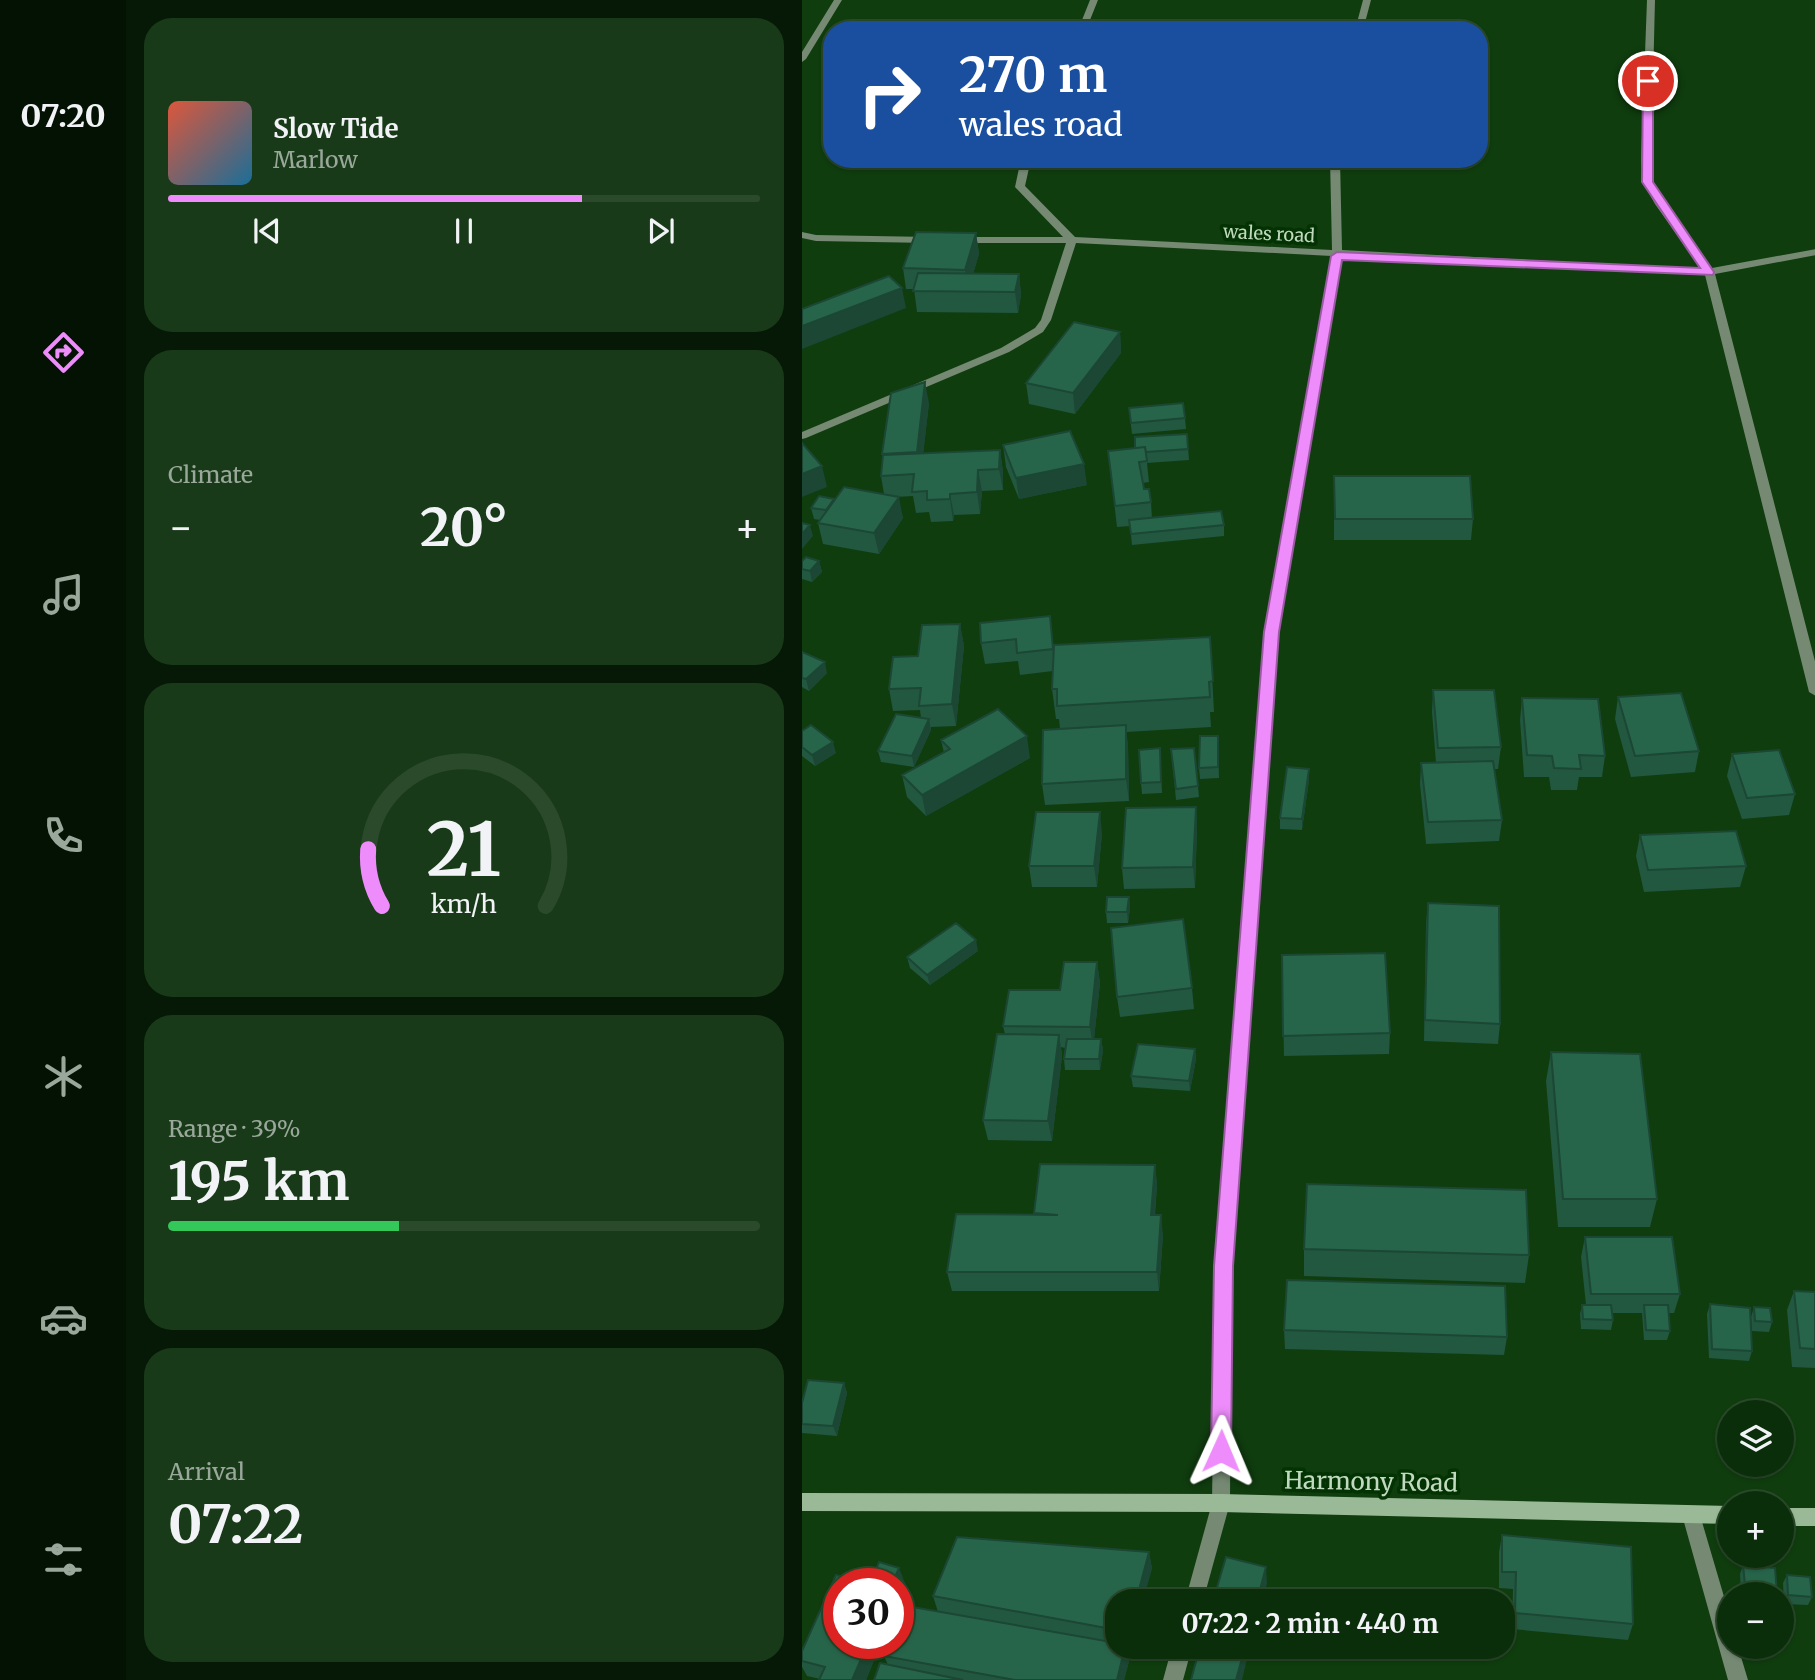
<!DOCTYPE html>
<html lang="en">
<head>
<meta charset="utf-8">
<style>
	:root { --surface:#0b2e0a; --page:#193a18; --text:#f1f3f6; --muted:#9aa89c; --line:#2b4a2b; --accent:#ed8cfa }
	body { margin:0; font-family:Merriweather,serif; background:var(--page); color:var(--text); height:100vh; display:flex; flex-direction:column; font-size:26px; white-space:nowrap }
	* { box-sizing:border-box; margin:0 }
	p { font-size:23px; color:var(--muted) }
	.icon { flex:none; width:38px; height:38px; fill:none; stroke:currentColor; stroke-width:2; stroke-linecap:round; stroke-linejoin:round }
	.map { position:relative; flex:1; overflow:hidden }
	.panel { display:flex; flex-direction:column; gap:18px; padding:18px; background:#061906; width:676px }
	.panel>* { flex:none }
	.top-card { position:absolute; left:21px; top:21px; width:665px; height:147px; border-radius:28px; box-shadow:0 2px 5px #0004,0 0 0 2px var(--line); background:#1a4fa0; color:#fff; overflow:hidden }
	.buttons { position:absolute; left:915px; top:1400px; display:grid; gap:14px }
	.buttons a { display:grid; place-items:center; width:77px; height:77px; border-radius:50%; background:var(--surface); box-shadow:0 2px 5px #0004,0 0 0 2px var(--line); font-size:35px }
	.speed { position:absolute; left:21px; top:1568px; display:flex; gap:14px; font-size:35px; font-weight:700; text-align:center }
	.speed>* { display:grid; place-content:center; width:91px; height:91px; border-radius:50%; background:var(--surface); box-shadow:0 2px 5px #0004,0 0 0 2px var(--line); line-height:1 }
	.speed .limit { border:10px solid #d22; background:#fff; color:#111 }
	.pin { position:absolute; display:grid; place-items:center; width:60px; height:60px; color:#fff; margin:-30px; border:4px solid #fff; border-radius:50%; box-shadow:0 2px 7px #0007 }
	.me { position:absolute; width:77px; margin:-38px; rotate:1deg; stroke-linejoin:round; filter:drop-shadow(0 0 5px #0008) }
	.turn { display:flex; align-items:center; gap:24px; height:147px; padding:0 21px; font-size:32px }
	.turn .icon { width:91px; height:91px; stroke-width:2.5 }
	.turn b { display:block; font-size:49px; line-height:60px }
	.big { font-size:52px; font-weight:700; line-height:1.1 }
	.panel .tile { flex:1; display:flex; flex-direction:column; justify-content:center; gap:10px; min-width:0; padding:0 24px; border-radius:28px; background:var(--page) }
	.panel .dial { align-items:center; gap:0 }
	.dial svg { height:182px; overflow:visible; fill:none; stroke:var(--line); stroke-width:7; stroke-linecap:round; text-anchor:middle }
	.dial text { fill:var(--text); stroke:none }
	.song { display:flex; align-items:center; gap:21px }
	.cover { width:84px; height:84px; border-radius:10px; background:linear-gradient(135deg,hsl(10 70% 55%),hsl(200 70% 35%)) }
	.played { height:7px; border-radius:4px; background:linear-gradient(90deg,var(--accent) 70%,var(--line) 70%) }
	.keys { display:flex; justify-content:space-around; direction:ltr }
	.heat { display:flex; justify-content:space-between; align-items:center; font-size:38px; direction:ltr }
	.charge { height:10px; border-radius:5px; background:linear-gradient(90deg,#34c759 39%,var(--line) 0) }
	.trip { position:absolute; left:303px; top:1589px; width:410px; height:70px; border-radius:28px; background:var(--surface); box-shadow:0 2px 5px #0004,0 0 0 2px var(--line); font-weight:700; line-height:70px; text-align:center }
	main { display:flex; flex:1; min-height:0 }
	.tabs { display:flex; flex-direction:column; width:126px; justify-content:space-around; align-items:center; background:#041204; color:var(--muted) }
	.tabs .icon { width:49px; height:49px }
	.tabs .selected { color:var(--accent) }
	.tabs b { font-size:32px; color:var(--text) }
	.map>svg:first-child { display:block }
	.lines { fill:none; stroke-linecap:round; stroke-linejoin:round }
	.minor { fill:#758973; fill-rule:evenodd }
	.secondary { fill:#9aba97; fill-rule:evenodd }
	.wall { fill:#225740 }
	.shaded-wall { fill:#1b4734 }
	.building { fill:#27654b; stroke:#1b4734; stroke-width:2 }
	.route { fill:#ed8cfa; stroke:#9a5ba2; stroke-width:2 }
	.labels { text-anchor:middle; stroke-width:7; stroke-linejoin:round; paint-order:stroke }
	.far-street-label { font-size:18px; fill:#c1dabf; stroke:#033203 }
	.near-street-label { font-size:24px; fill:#c1dabf; stroke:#033203 }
</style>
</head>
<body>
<main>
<nav class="tabs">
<b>07:20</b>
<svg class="icon selected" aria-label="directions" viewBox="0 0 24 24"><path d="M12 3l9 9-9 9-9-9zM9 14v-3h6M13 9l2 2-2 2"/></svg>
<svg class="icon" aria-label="music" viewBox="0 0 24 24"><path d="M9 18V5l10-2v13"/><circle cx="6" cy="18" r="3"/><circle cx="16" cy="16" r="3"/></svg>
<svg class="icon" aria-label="phone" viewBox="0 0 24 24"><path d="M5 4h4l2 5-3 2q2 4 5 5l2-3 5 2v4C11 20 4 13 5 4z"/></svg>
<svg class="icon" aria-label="climate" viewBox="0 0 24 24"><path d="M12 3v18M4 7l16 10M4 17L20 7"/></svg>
<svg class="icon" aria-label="car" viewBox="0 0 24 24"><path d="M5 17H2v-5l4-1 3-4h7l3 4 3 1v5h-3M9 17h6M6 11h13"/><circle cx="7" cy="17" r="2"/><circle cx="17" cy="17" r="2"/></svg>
<svg class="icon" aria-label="filters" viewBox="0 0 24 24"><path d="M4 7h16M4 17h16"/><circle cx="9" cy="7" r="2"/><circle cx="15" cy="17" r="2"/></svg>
</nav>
<section class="panel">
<div class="tile">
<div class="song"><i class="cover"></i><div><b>Slow Tide</b><p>Marlow</p></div></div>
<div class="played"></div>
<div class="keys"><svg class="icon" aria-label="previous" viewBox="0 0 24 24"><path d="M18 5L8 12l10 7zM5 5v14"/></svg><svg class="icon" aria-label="pause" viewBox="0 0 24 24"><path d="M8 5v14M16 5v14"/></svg><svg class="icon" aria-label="next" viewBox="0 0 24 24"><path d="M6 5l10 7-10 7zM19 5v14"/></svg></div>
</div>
<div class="tile"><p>Climate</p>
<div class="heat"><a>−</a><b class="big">20°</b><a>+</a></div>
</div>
<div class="tile dial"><svg viewBox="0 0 100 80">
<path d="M14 69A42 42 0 1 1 86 69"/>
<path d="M14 69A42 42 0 0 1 8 44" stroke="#ed8cfa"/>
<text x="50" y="56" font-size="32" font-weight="700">21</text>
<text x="50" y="72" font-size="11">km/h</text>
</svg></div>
<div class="tile"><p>Range · 39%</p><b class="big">195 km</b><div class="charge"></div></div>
<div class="tile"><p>Arrival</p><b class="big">07:22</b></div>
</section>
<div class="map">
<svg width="1014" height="1680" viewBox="0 0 1014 1680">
	<rect width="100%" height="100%" fill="#0f3d0e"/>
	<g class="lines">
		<!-- minor -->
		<path class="minor" d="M32,0H40L4,59L0,62V52Z
			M288,0H296L284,30H276Z
			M561,0H569L561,30H553Z
			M845,0H853L849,161L851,182L863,204L910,268L1014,249V255L913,274L1014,665V696L1007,692L903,275L540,257L475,632L429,1266L428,1503L401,1601H383L410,1503L413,1266L463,632L530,256L274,243L249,320L241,332L207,352L4,438L0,439V432L199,348L233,328L239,320L264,243H159L154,240L159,237H261L213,187L219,159H229L223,186L273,237L530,250L528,159H538L540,250L899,269L853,204L841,182L839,161Z
			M0,232L14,235L128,237L133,240L128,243L14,241L0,238Z
			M889,1506L895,1509L898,1515L928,1617V1647H936L946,1680H926L880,1515L883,1509Z
			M370,1647H390L381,1680H361Z"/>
		<!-- secondary -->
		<path class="secondary" d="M0,1493L419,1494L928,1506V1524L419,1512L0,1511Z
			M980,1508H1014V1526H980Z"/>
	</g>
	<!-- wall -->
	<path class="wall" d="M174,233L177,254L171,274H217L219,295L216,313L115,312L112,289H104L101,268Z
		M318,332L319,353L273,414L227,404L224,383Z
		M127,403L121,454L198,450L201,472V490L180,491L178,514L152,515L151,521L129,522L127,512L114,513L111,496L94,497L101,518L77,554L21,544L16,523L18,520L12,519L9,508L32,499L82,494L79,476L81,459L80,454Z
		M327,408L383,418L384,429L330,434Z
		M385,434L387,460L345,463L347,482L341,483L342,489L349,502L350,518L422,525V536L330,545L328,526L315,527L306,451L333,448Z
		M201,445L285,485L217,499L204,467Z
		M532,476L671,519L669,540H532Z
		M0,561H17L20,572L10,582L0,579Z
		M178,623L252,646L408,637L412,712H408L409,727L324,732L326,746L327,801L243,805L240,784L258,729L257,719H254L250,689L251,671L218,675L216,661L183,664L179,643Z
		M158,624L162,646L154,726L129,727V730L112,767L79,762L76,751L119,718L118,710L91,711L87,689L116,656Z
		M0,652L25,673L7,691L0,687Z
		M631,690L699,747L696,769H692L700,820L697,841L624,844L618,784L619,763H634L630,712Z
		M816,697L897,751L893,772L829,777L813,719Z
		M720,698L803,756L800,777H777L775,790H749L747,777H722L718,720Z
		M0,731L34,753L13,766L0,756Z
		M416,736L417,778L398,779L397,768Z
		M139,740L228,758L124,816L105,797L100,775L142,753Z
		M358,748L360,793L340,794L339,783Z
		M369,749L396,786L397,797L374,800Z
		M930,754L993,794L987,815L940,819L925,776Z
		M507,780L500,830L478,829V818Z
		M394,807L395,828L393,888L322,889L320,868Z
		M300,833L295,887H230L227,866Z
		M838,835L944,866L938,887L842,892L834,856Z
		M327,897L328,908L326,923H305L304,912Z
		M626,903L698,1024L696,1044L622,1041L624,924Z
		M176,951L128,985L108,968L105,957Z
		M480,955L588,1033L587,1054L482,1056Z
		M295,962L298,983L292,1039H299L301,1050L298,1070H263L262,1059L263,1048L259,1047L260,1056L250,1141L186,1140L181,1120L203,1034L201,1026L258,990Z
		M390,988L392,1009L318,1017L315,997Z
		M393,1049L394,1059L388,1091L331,1087L329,1076Z
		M749,1052L855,1199L848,1227H756L744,1081Z
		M353,1165L355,1185L353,1215L361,1235L357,1291H150L145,1272L232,1215V1213Z
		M783,1237L878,1294L872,1313H866L868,1331L865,1340H842L840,1313H810L811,1320L809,1330L779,1329L778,1314L780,1305H784L779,1257Z
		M502,1249L727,1255L723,1283L502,1276Z
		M992,1291L1013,1292V1368L990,1367L985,1310Z
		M908,1304L950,1351L947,1361L907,1358L905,1314Z
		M952,1307L970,1322L967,1332L950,1331L949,1317Z
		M482,1330L705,1337L702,1355L483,1349Z
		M42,1383L45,1393L35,1436L0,1433V1403Z
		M700,1535L831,1624L826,1640L710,1629L711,1589L697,1588V1552Z
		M347,1552L350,1569L315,1601V1647H329L328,1648L324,1647L327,1661L322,1680H72L86,1665L82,1656L136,1612L131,1596Z
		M941,1565L975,1594H939L938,1574Z
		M985,1575L1010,1597L1006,1605L982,1604L981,1583Z
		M37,1643H79L64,1680L18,1679L5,1676L0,1667V1651Z"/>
	<!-- shaded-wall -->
	<path class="shaded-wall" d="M174,233L177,254L166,291L163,270Z
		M217,274L219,295L216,313L213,292Z
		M100,288L104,308L0,349V326Z
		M318,332L319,353L273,414L271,393Z
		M123,382L127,403L119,473L115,452Z
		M198,450L201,472V490L197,469Z
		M282,464L285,485L217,499L214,478Z
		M20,466L25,487L0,497V474Z
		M176,470L180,491L178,514L175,492Z
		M148,494L152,515L151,521L148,499Z
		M97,497L101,518L77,554L72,533Z
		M8,525L11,536L0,549V534Z
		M17,561L20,572L10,582L8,571Z
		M158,624L162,646L154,726L150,704Z
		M23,662L25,673L7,691L4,679Z
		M127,719L129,730L112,767L110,756Z
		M324,725L326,746L327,801L324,779Z
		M225,736L228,758L124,816L120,795Z
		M31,742L34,753L13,766L10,755Z
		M507,769V780L500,830V819Z
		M394,807L395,828L393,888L391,867Z
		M298,812L300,833L295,887L292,866Z
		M327,897L328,908L326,923L325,912Z
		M174,940L176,951L128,985L125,975Z
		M295,962L298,983L291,1048L288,1027Z
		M257,1035L260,1056L250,1141L246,1121Z
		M299,1039L301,1050L298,1070L297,1059Z
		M393,1049L394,1059L388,1091L387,1081Z
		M353,1165L355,1185L351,1234L349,1215Z
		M359,1215L361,1235L357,1291L355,1272Z
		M42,1383L45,1393L35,1436L31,1426Z
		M347,1552L350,1569L341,1601H334Z
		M464,1567L465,1584L460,1601H455Z
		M97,1568L104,1585L96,1602V1584H90Z
		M66,1643H79L64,1680H50Z
		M323,1647L327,1661L322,1680H315Z
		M443,1647H448L440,1680H434Z"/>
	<!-- building -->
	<path class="building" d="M114,232L174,233L163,270L101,268Z
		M116,273L217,274L213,292L111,291Z
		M87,276L100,288L0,326V309Z
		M272,322L318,332L271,393L224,383Z
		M123,382L115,452L80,454L89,393Z
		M381,403L383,418L329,423L327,408Z
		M268,431L282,464L214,478L201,445Z
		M385,434L386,449L344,452L343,447L333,448V437Z
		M0,443L20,466L0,474Z
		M343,447L345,461L337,462L342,489H347L349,502L313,506L306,451Z
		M198,450L197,469L176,470L175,492L148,494V499L125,500V491L110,492L112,474L79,476L81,455Z
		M532,476H668L671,519H533Z
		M42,487L97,497L72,533L16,523Z
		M17,496L32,499L24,510L9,508Z
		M419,511L422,525L329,534L327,520Z
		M0,523L8,525L0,534Z
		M4,557L17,561L8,571L0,569V561Z
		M248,616L251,649L215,653L214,639L179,643L178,623Z
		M158,624L150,704L117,706L119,688L87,689L91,657L116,656L120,625Z
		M408,637L411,681L407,682L408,697L255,706V689H250L252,645Z
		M0,652L23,662L4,679L0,678Z
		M631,690H692L699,747L636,748Z
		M879,693L897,751L833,756L816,697Z
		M720,698L796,699L803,756L777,755L779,769L752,768L750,756L725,755Z
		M196,709L225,736L120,795L100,775L148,749L139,740Z
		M94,714L127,719L110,756L76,751Z
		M9,725L31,742L10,755L0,747V731Z
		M324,725V779L240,784L241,730Z
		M398,736H416V767L397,768Z
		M358,748L359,782L339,783L337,750Z
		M392,748L396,786L374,789L369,749Z
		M977,750L993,794L945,798L930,754Z
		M691,761L700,820L626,822L619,763Z
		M485,767L507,769L500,819L478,818Z
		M394,807L391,867L320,868L324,808Z
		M234,812H298L292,866H227Z
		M934,831L944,866L846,870L838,835Z
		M305,897H327L325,912H304Z
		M626,903L697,906L698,1024L623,1020Z
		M381,919L390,988L315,997L309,928Z
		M154,923L174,940L125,975L105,957Z
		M583,953L588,1033L481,1036L480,955Z
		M262,962H295L288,1027L201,1026L207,990H258Z
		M195,1034L257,1035L246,1121L181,1120Z
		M265,1039H299L297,1059H262Z
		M336,1044L393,1049L387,1081L329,1076Z
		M749,1052L838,1054L855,1199H761Z
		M238,1164L353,1165L349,1215H359L355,1272H145L154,1214L256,1215L232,1213Z
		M505,1184L724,1190L727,1255L502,1249Z
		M783,1237H870L878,1294H789Z
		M485,1280L703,1286L705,1337L482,1330Z
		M992,1291L1013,1292V1349L998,1348Z
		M908,1304L948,1308L950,1351L910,1349Z
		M780,1305H809L811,1320L781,1319Z
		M842,1305H866L868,1331L844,1330Z
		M952,1307L968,1308L970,1322L953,1321Z
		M6,1380L42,1383L31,1426L0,1424V1403Z
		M700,1535L829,1547L831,1624L713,1613L714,1572H700Z
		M155,1537L347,1552L334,1601H315V1630L131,1596Z
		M424,1557L464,1567L455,1601H411Z
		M77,1562L97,1568L90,1584H68Z
		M941,1565L973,1568L975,1594H944Z
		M34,1575L67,1584H37V1643H66L50,1680H17L23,1667L0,1661V1651Z
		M985,1575L1008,1577L1010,1597L986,1595Z
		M99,1605L315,1643V1647H323L315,1680H213L82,1656L86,1643H96V1612Z
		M398,1647H443L434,1680H389Z
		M78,1663L161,1680H72Z"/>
	<!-- route -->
	<path class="route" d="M846,78L851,81V182L912,272L911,275L540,260L477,632L431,1266L429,1451L426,1457L419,1460L412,1457L409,1451L412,1266L462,632L529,256L535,252L898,268L840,182L841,81Z"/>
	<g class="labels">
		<!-- far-street labels -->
		<g class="far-street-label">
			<text transform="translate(467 234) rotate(3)" y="6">wales road</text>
		</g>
		<!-- near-street labels -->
		<g class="near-street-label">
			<text transform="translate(569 1482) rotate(1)" y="8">Harmony Road</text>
		</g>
	</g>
</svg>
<div class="buttons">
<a><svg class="icon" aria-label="layers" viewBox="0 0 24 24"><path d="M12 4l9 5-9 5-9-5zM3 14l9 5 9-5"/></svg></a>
<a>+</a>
<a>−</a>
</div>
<div class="speed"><div class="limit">30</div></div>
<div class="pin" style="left:846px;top:81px;background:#d93025"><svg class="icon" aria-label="arrive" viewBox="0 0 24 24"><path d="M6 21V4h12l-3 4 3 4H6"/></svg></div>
<svg class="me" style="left:419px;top:1451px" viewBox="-20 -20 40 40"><path d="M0-17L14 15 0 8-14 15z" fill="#ed8cfa" stroke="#fff" stroke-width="4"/></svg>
<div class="trip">07:22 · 2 min · 440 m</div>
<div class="top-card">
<div class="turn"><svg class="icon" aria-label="right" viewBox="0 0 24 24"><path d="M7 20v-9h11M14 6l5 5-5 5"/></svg><div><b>270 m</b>wales road</div></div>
</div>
</div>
</main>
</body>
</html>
